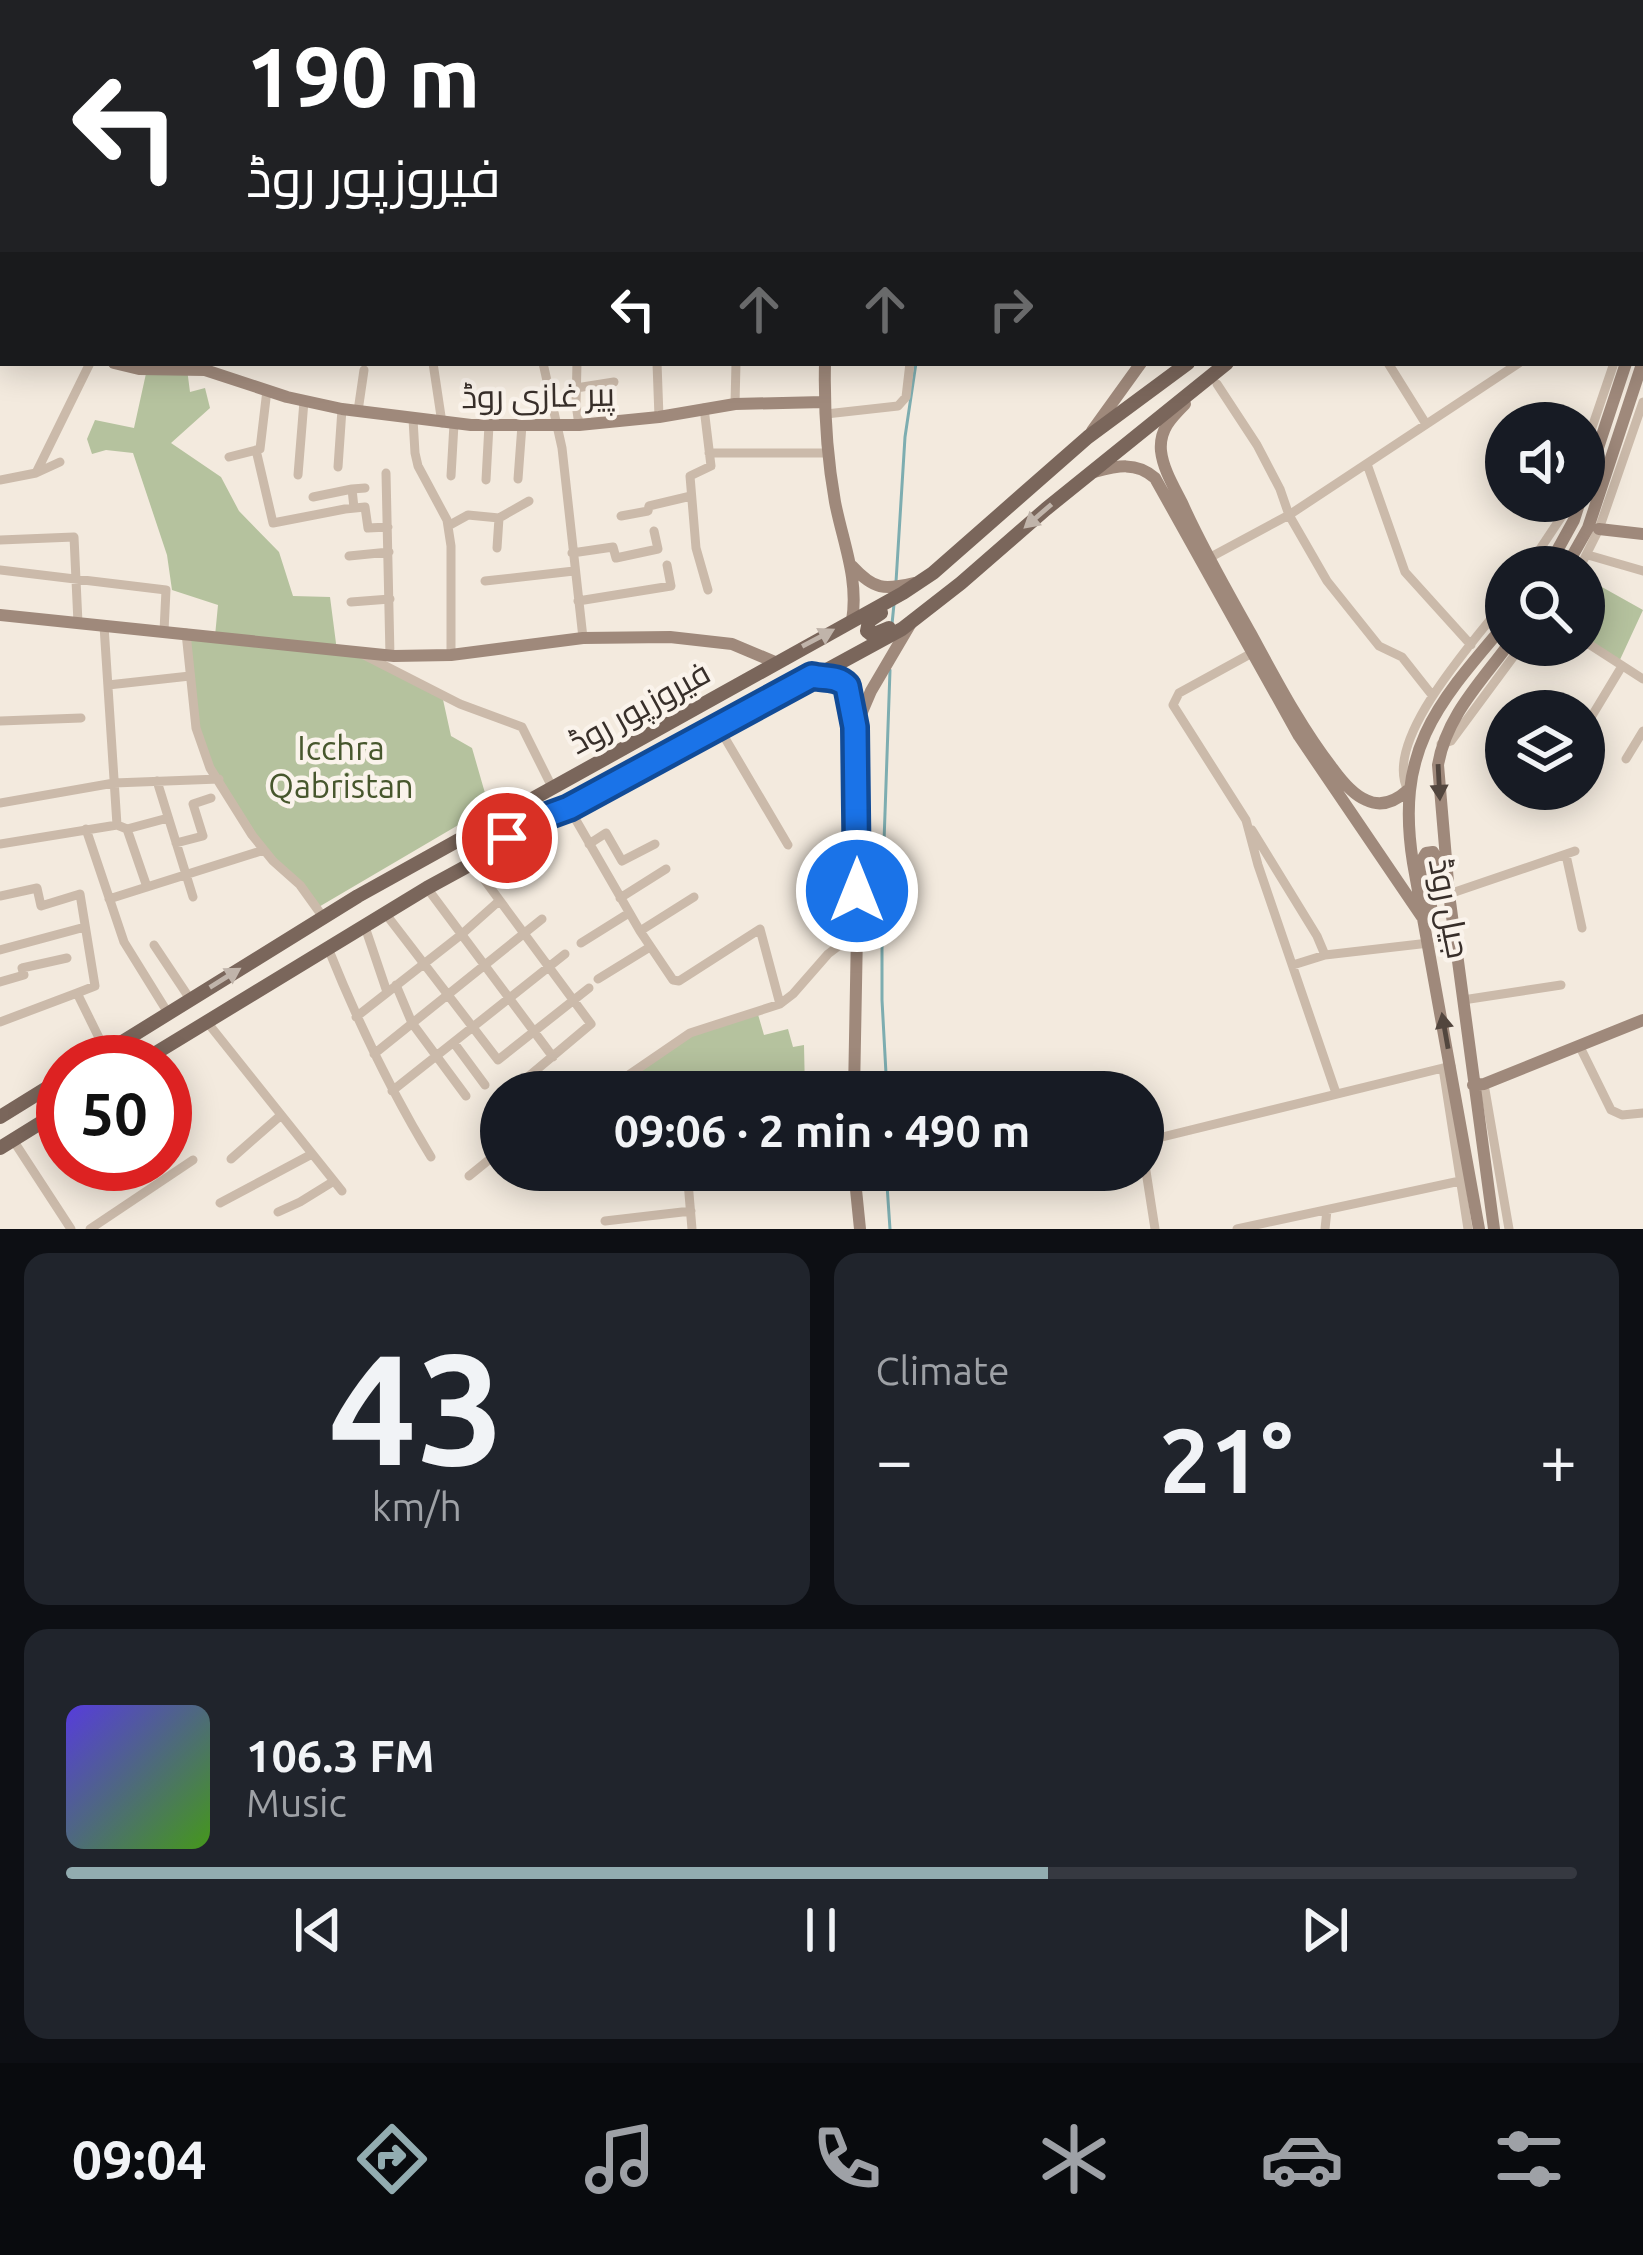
<!DOCTYPE html>
<html lang="en">
<head>
<meta charset="utf-8">
<style>
	:root { --surface:#171b24; --page:#20242c; --text:#f1f3f6; --muted:#9ea1a6; --line:#363941; --accent:#92acb0 }
	body { margin:0; font-family:Ubuntu,Cairo,sans-serif; background:var(--page); color:var(--text); height:100vh; display:flex; flex-direction:column; font-size:45px; white-space:nowrap }
	* { box-sizing:border-box; margin:0 }
	p { font-size:39px; color:var(--muted) }
	.icon { flex:none; width:66px; height:66px; fill:none; stroke:currentColor; stroke-width:2; stroke-linecap:round; stroke-linejoin:round }
	.map { position:relative; height:1229px; overflow:hidden }
	.sheet { display:flex; flex-direction:column; gap:24px; padding:24px; background:#0d0f14; flex:1 }
	.sheet>* { flex:none }
	.top-card { position:absolute; left:0px; top:0px; width:1644px; height:366px; box-shadow:0 6px 30px #0003; background:#202124; color:#fff; overflow:hidden }
	.tools { position:absolute; left:1485px; top:402px; display:grid; gap:24px }
	.tools a { display:grid; place-items:center; width:120px; height:120px; border-radius:50%; background:var(--surface); box-shadow:0 6px 30px #0003; font-size:60px }
	.speed { position:absolute; left:36px; top:1035px; display:flex; gap:24px; font-size:60px; font-weight:700; text-align:center }
	.speed>* { display:grid; place-content:center; width:156px; height:156px; border-radius:50%; background:var(--surface); box-shadow:0 6px 30px #0003; line-height:1 }
	.speed .limit { border:18px solid #d22; background:#fff; color:#111 }
	.pin { position:absolute; display:grid; place-items:center; width:102px; height:102px; color:#fff; margin:-51px; border:6px solid #fff; border-radius:50%; box-shadow:0 3px 12px #0007 }
	.me { position:absolute; width:132px; margin:-66px; rotate:0deg; stroke-linejoin:round; filter:drop-shadow(0 0 9px #0008) }
	.turn { display:flex; align-items:center; gap:42px; height:252px; padding:0 48px; font-size:54px }
	.turn .icon { width:156px; height:156px; stroke-width:2.5 }
	.turn b { display:block; font-size:84px; line-height:102px }
	.lanes { display:flex; align-items:center; height:114px; padding:0 48px; background:#0003; justify-content:center; gap:60px; direction:ltr }
	.lanes .off { opacity:.35 }
	.big { font-size:90px; font-weight:700; line-height:1.1 }
	.sheet .card { flex:1; display:flex; flex-direction:column; justify-content:center; gap:18px; min-width:0; padding:0 42px; border-radius:24px; background:var(--page) }
	.sheet .dial { align-items:center; gap:0 }
	.dial b { font-size:156px; line-height:1 }
	.song { display:flex; align-items:center; gap:36px }
	.cover { width:144px; height:144px; border-radius:18px; background:linear-gradient(135deg,hsl(250 70% 55%),hsl(100 70% 35%)) }
	.played { height:12px; border-radius:6px; background:linear-gradient(90deg,var(--accent) 65%,var(--line) 65%) }
	.keys { display:flex; justify-content:space-around; direction:ltr }
	.heat { display:flex; justify-content:space-between; align-items:center; font-size:66px; direction:ltr }
	.sheet .tiles { flex:1; display:grid; gap:24px; grid-template-columns:1fr 1fr }
	.card:last-child { grid-column:span 2 }
	.trip { position:absolute; left:480px; top:1071px; width:684px; height:120px; border-radius:60px; background:var(--surface); box-shadow:0 6px 30px #0003; font-weight:700; line-height:120px; text-align:center }
	.menu { display:flex; height:192px; justify-content:space-around; align-items:center; background:#090b0e; color:var(--muted) }
	.menu .icon { width:84px; height:84px }
	.menu .on { color:var(--accent) }
	.menu b { font-size:54px; color:var(--text) }
	.map>svg:first-child { display:block }
	.green { fill:#b5c29e }
	.lines { fill:none; stroke-linecap:round; stroke-linejoin:round }
	.stream { stroke:#7dadb0; stroke-width:3 }
	.street { stroke:#cbbaaa; stroke-width:9 }
	.secondary { stroke:#9f897b; stroke-width:12 }
	.primary { stroke:#7a665b; stroke-width:14 }
	.oneway { fill:#c0b4aa }
	.oneway2 { fill:#52463e }
	.route-casing { stroke:#114b97; stroke-width:30 }
	.route { stroke:#1a73e8; stroke-width:21 }
	.labels { text-anchor:middle; stroke-width:9; stroke-linejoin:round; paint-order:stroke }
	.street-label { font-size:33px; fill:#382f2a; stroke:#faf3eb }
	.park-label { font-size:33px; fill:#47572d; stroke:#faf3eb }
</style>
</head>
<body>
<div class="map">
<svg width="1643" height="1229" viewBox="0 0 1643 1229">
	<rect width="100%" height="100%" fill="#f3eade"/>
	<!-- green -->
	<path class="green" d="M147,369H187L190,392L205,388L210,408L171,443L221,477L239,511L279,552L293,596L330,597L337,651L364,655L442,695L451,736L472,748L489,807L317,908L273,861L201,747L186,633L215,636L218,605L172,590L167,555L133,453L106,450L92,454L87,439L95,420L134,428Z
		M1584,577L1643,610L1618,664L1584,640Z
		M757,1011L764,1035L788,1029L793,1047L804,1045L805,1092H606L690,1033Z"/>
	<g class="lines">
		<!-- stream -->
		<path class="stream" d="M896,582L905,437L916,363
			M892,624L894,604
			M887,1092L882,1000V899L890,670
			M886,1170L890,1229"/>
		<!-- street -->
		<path class="street" d="M87,0L88,3
			M122,0V3
			M178,0V3
			M291,0L293,3
			M714,0V3
			M1163,0L1164,3
			M1236,0L1238,3
			M1545,0L1547,3
			M271,3L283,0
			M1091,3L1097,0
			M1183,3L1189,0
			M1278,3V0
			M0,25H3
			M0,81H3
			M0,139L3,140
			M0,238L3,239
			M1641,269L1643,262
			M0,288L3,289
			M433,363L442,423
			M543,363L562,448L583,638
			M577,363L576,404L579,425
			M657,363L659,417
			M1388,363L1426,424
			M1217,384L1257,445L1280,489L1289,515L1327,581L1379,646L1402,657L1432,695
			M576,388L614,382
			M735,404L736,363
			M704,408L711,466L690,476L696,548L708,590
			M358,411L364,370
			M826,414L898,406L906,397L910,363
			M413,419L415,453L418,466L447,520L451,546V655
			M256,450L273,523L345,509L365,507L368,528L388,527
			M1584,451L1614,363
			M709,453H829
			M229,457L260,449L267,390
			M1367,464L1405,572L1471,645
			M338,467L342,409
			M36,473L90,363
			M386,473L390,656
			M298,475L304,401
			M451,476L454,424
			M518,479L522,425
			M0,480L36,473L60,462
			M486,480L489,425
			M313,497L352,489
			M354,508L352,489L365,488
			M621,516L648,511L649,506L691,496
			M448,526L468,515L499,518L529,501
			M0,540L74,537L78,623
			M497,548L499,518
			M572,553L613,547L616,558L658,549L654,531
			M1588,555L1643,571
			M349,556L389,552
			M1209,558L1289,515L1519,363
			M1528,567L1562,516L1567,501
			M1580,567L1599,529L1643,402
			M0,570L166,590L164,631
			M485,581L574,571
			M578,601L671,586L667,565
			M351,602L390,599
			M104,626L117,825
			M186,633L196,728L210,768L252,835L273,861L300,885L323,917
			M1584,641L1643,679
			M1252,653L1179,693L1173,705L1246,820L1258,865L1336,1093
			M364,655L460,704L522,727L552,787
			M108,685L190,676
			M0,721L81,718
			M719,728L788,845
			M1584,729L1622,666
			M1441,744L1451,741L1522,645
			M1626,759L1643,731
			M157,781L193,897
			M1408,790C1381,741 1477,638 1506,600
			M0,803L114,783L219,779
			M569,808L640,931L673,980L679,981L760,929L780,1004
			M86,829L124,942L168,1013
			M127,829L147,887
			M1252,830L1317,936L1325,955
			M176,843L203,836L193,804L211,798
			M0,844L117,825L127,829L168,818
			M589,844L606,833L622,861L655,844
			M1566,855L1582,928
			M472,863L591,1024L510,1092
			M427,888L553,1057
			M1449,894L1575,851
			M0,896L37,888L41,906L80,894L95,986L77,993
			M620,898L666,869
			M109,899L264,850
			M385,913L498,1060L589,988
			M364,924L387,992
			M640,931L694,897
			M581,943L629,913
			M154,945L190,999
			M328,948C357,1020 390,1090 431,1157
			M0,950L85,927
			M1293,965L1325,955L1429,943
			M598,979L650,947
			M0,982L24,975L22,968L67,958
			M396,985L412,1023L466,1096
			M1463,1000L1561,985
			M356,1017L462,934L499,901
			M0,1022L77,993L106,1052
			M207,1022L342,1191
			M454,1043L485,1085
			M1579,1045L1611,1110L1622,1115L1643,1113
			M374,1054L542,919
			M1443,1068L1468,1229
			M1484,1084L1509,1229
			M614,1085L690,1033L780,1004L793,994L828,954L857,932
			M392,1091L565,954
			M501,1100L489,1110L501,1128
			M13,1140L71,1229
			M231,1159L280,1116
			M530,1170L537,1180
			M687,1170L692,1229
			M469,1176L501,1150
			M220,1203L312,1154
			M278,1212L300,1202L334,1181
			M605,1221L691,1211
			M90,1229L193,1160
			M1155,1229L1143,1152L1145,1144L1150,1140L1451,1066
			M1237,1229L1460,1181
			M1325,1229L1327,1210"/>
		<!-- secondary -->
		<path class="secondary" d="M46,0V3
			M429,0L437,3
			M616,0L617,3
			M878,0V3
			M980,0L981,3
			M999,0L1000,3
			M367,3L369,0
			M958,3L959,0
			M0,176L3,174
			M1641,316L1643,310
			M0,325H3
			M114,363L139,369L205,370L287,397L342,409L471,425H579L659,417L735,404L824,402
			M825,363C824,409 827,457 835,502C843,543 859,579 852,621
			M1185,404C1171,418 1159,430 1161,451C1163,469 1174,487 1182,503C1202,548 1227,591 1251,634C1276,680 1301,728 1333,769C1341,780 1354,795 1366,800C1382,808 1397,800 1408,790
			M1092,431L1141,363
			M1094,472C1117,466 1136,461 1155,478L1299,736L1422,917
			M1584,490L1626,363
			M1599,529L1643,534
			M852,566C874,590 884,590 914,583
			M1548,567L1574,520L1580,501
			M1566,567L1588,528L1643,361
			M0,615L394,656L451,655L583,638L670,637L732,644L775,662
			M813,677L838,680L847,686L855,727L857,932L854,1092
			M856,726L871,691L911,623
			M1427,922L1432,912L1423,858L1426,853L1433,852L1436,858L1441,889
			M1473,1085L1484,1084L1643,1020
			M854,1170L860,1229
			M1479,1229L1413,863C1395,750 1436,705 1506,623
			M1494,1229L1449,894L1438,765C1446,717 1480,683 1508,645"/>
		<!-- primary -->
		<path class="primary" d="M1641,39L1643,38
			M1641,71L1643,70
			M881,613L869,621L867,631L872,635L889,628
			M90,1062L358,896L903,593L933,573L1088,437L1188,363
			M141,1062L427,888L902,629L961,583L1046,509L1227,363
			M0,1117L63,1078
			M0,1148L63,1109"/>
	</g>
	<!-- one-way arrows -->
	<defs><path id="oneway-solid" d="M-6-.8H1V-3.2L6.5 0L1 3.2V.8H-6Z" transform="scale(3)"/></defs>
	<g class="oneway">
		<use href="#oneway-solid" transform="translate(1038 516) rotate(139)"/>
		<use href="#oneway-solid" transform="translate(818 638) rotate(-28)"/>
		<use href="#oneway-solid" transform="translate(225 978) rotate(-32)"/>
	</g>
	<g class="oneway2">
		<use href="#oneway-solid" transform="translate(1439 782) rotate(87)"/>
		<use href="#oneway-solid" transform="translate(1445 1031) rotate(-100)"/>
	</g>
	<g class="lines">
		<defs>
			<path id="route" d="M507,838L547,816L569,808L812,676C824,679 838,676 847,686L855,727L857,891"/>
		</defs>
		<!-- route casing -->
		<use href="#route" class="route-casing"/>
		<!-- route -->
		<use href="#route" class="route"/>
	</g>
	<g class="labels">
		<!-- street labels -->
		<g class="street-label">
			<text transform="translate(538 395) rotate(-1)" y="12">پیر غازی روڈ</text>
			<text transform="translate(639 707) rotate(-29)" y="12">فیروزپور روڈ</text>
			<text transform="translate(1450 908) rotate(79)" y="12">جیل روڈ</text>
		</g>
		<!-- park labels -->
		<g class="park-label">
			<text x="341" y="760">Icchra<tspan x="341" dy="38">Qabristan</tspan></text>
		</g>
	</g>
</svg>
<div class="tools">
<a><svg class="icon" aria-label="sound" viewBox="0 0 24 24"><path d="M4 9h4l5-4v14l-5-4H4zM17 9q2 3 0 6"/></svg></a>
<a><svg class="icon" aria-label="search" viewBox="0 0 24 24"><circle cx="10" cy="10" r="6"/><path d="M15 15l6 6"/></svg></a>
<a><svg class="icon" aria-label="layers" viewBox="0 0 24 24"><path d="M12 4l9 5-9 5-9-5zM3 14l9 5 9-5"/></svg></a>
</div>
<div class="speed"><div class="limit">50</div></div>
<div class="pin" style="left:507px;top:838px;background:#d93025"><svg class="icon" aria-label="arrive" viewBox="0 0 24 24"><path d="M6 21V4h12l-3 4 3 4H6"/></svg></div>
<svg class="me" style="left:857px;top:891px" viewBox="-20 -20 40 40"><circle r="17" fill="#1a73e8" stroke="#fff" stroke-width="3"/><path d="M0-11L8 9 0 5-8 9z" fill="#fff"/></svg>
<div class="trip">09:06 · 2 min · 490 m</div>
<div class="top-card">
<div class="turn"><svg class="icon" aria-label="left" viewBox="0 0 24 24"><path d="M17 20v-9H6M10 6l-5 5 5 5"/></svg><div><b>190 m</b>فیروزپور روڈ</div></div>
<div class="lanes"><svg class="icon" aria-label="left" viewBox="0 0 24 24"><path d="M17 20v-9H6M10 6l-5 5 5 5"/></svg><svg class="icon off" aria-label="ahead" viewBox="0 0 24 24"><path d="M12 20V5M6 11l6-6 6 6"/></svg><svg class="icon off" aria-label="ahead" viewBox="0 0 24 24"><path d="M12 20V5M6 11l6-6 6 6"/></svg><svg class="icon off" aria-label="right" viewBox="0 0 24 24"><path d="M7 20v-9h11M14 6l5 5-5 5"/></svg></div>
</div>
</div>
<section class="sheet">
<div class="tiles">
<div class="card dial"><b>43</b><p>km/h</p></div>
<div class="card"><p>Climate</p>
<div class="heat"><a>−</a><b class="big">21°</b><a>+</a></div>
</div>
<div class="card">
<div class="song"><i class="cover"></i><div><b>106.3 FM</b><p>Music</p></div></div>
<div class="played"></div>
<div class="keys"><svg class="icon" aria-label="previous" viewBox="0 0 24 24"><path d="M18 5L8 12l10 7zM5 5v14"/></svg><svg class="icon" aria-label="pause" viewBox="0 0 24 24"><path d="M8 5v14M16 5v14"/></svg><svg class="icon" aria-label="next" viewBox="0 0 24 24"><path d="M6 5l10 7-10 7zM19 5v14"/></svg></div>
</div>
</div>
</section>
<nav class="menu">
<b>09:04</b>
<svg class="icon on" aria-label="directions" viewBox="0 0 24 24"><path d="M12 3l9 9-9 9-9-9zM9 14v-3h6M13 9l2 2-2 2"/></svg>
<svg class="icon" aria-label="music" viewBox="0 0 24 24"><path d="M9 18V5l10-2v13"/><circle cx="6" cy="18" r="3"/><circle cx="16" cy="16" r="3"/></svg>
<svg class="icon" aria-label="phone" viewBox="0 0 24 24"><path d="M5 4h4l2 5-3 2q2 4 5 5l2-3 5 2v4C11 20 4 13 5 4z"/></svg>
<svg class="icon" aria-label="climate" viewBox="0 0 24 24"><path d="M12 3v18M4 7l16 10M4 17L20 7"/></svg>
<svg class="icon" aria-label="car" viewBox="0 0 24 24"><path d="M5 17H2v-5l4-1 3-4h7l3 4 3 1v5h-3M9 17h6M6 11h13"/><circle cx="7" cy="17" r="2"/><circle cx="17" cy="17" r="2"/></svg>
<svg class="icon" aria-label="filters" viewBox="0 0 24 24"><path d="M4 7h16M4 17h16"/><circle cx="9" cy="7" r="2"/><circle cx="15" cy="17" r="2"/></svg>
</nav>
</body>
</html>
